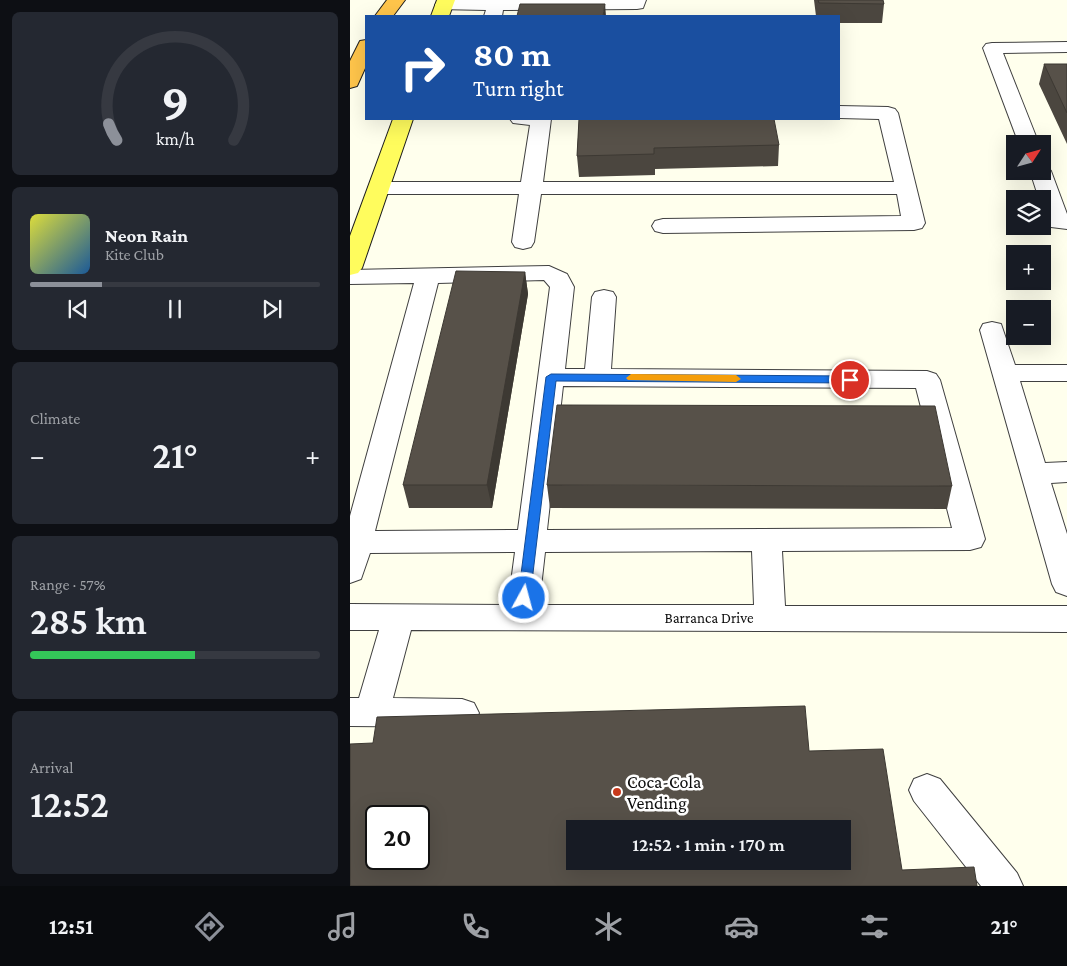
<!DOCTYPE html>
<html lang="en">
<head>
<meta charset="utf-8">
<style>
	:root { --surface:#171b24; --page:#242831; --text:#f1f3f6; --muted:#9ea1a6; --line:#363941; --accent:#8c9099 }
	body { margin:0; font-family:"Crimson Pro",serif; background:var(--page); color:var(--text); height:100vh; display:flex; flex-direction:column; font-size:19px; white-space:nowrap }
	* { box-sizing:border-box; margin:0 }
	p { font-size:16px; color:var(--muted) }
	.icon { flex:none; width:28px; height:28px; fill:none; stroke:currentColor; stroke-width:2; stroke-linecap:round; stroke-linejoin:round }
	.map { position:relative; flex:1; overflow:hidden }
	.panel { display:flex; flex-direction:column; gap:12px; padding:12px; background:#0d0f14; width:350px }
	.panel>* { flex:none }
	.banner { position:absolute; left:15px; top:15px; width:475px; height:105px; border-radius:0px; box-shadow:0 5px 20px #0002; background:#1a4fa0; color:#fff; overflow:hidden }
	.needle { width:32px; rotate:54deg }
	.controls { position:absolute; left:656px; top:135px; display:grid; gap:10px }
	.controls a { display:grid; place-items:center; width:45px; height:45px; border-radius:0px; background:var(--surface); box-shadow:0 5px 20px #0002; font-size:25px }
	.speed { position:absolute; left:15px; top:805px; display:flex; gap:10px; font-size:25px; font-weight:700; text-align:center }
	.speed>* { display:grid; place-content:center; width:65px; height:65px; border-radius:50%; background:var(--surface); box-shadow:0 5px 20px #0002; line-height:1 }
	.speed .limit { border:2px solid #111; border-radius:8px; background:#fff; color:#111 }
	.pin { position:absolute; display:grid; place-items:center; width:42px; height:42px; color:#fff; margin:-21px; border:2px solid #fff; border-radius:50%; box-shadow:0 1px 5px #0007 }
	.me { position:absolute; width:55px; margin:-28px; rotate:7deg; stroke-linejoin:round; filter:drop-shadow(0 0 4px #0008) }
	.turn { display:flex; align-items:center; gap:18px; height:105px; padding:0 25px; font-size:22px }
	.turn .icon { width:65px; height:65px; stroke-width:2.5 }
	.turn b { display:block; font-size:35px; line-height:42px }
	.big { font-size:38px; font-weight:600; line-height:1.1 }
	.panel .tile { flex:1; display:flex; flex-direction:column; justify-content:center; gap:8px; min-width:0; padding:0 18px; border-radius:8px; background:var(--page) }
	.panel .dial { align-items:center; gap:0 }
	.dial svg { height:130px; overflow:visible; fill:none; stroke:var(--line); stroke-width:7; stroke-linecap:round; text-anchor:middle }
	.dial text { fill:var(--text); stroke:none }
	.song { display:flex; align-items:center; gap:15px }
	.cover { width:60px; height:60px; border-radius:8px; background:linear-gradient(135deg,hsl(60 70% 55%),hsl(210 70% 35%)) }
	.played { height:5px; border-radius:2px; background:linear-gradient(90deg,var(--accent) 25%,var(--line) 25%) }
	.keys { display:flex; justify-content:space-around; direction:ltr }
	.heat { display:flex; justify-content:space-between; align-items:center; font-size:28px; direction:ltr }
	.charge { height:8px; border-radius:4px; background:linear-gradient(90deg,#34c759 57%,var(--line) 0) }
	.trip { position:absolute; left:216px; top:820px; width:285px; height:50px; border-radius:0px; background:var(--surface); box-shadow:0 5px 20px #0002; font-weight:600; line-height:50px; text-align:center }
	.tab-bar { display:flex; height:80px; justify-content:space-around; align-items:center; background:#090b0e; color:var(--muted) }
	.tab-bar .icon { width:35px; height:35px }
	.tab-bar .active { color:var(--accent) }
	.tab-bar b { font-size:22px; color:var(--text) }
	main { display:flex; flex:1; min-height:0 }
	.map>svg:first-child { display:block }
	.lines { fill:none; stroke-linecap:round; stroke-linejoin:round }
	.minor-casing { stroke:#404040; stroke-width:2 }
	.major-casing { stroke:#1e1e1e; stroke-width:2 }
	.highway-casing { stroke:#1e1e1e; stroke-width:2 }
	.minor { fill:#fff; fill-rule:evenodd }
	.major { fill:#fffc5d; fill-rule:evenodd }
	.highway { fill:#ffc54b; fill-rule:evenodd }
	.wall { fill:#4b463f }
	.shaded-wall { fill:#3d3933 }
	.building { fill:#575149; stroke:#3d3933; fill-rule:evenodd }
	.route { fill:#1a73e8; stroke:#114b97 }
	.slow { fill:#f59e0b }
	.poi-dot { fill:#c7391b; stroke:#fff; stroke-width:2 }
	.labels { text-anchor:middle; stroke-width:5; stroke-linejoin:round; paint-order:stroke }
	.street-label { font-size:15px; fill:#0d0d0d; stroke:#fff }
	.near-poi-label { font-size:18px; fill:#0d0d0d; stroke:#fff; text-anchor:start }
</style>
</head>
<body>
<main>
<section class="panel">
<div class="tile dial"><svg viewBox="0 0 100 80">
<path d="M14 69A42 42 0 1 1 86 69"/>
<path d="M14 69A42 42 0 0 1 9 59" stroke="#8c9099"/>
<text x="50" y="56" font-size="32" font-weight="700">9</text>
<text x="50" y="72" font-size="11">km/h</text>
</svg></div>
<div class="tile">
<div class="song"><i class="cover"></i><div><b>Neon Rain</b><p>Kite Club</p></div></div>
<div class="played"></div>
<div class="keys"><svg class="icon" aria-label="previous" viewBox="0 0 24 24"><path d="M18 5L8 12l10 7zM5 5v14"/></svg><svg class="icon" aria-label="pause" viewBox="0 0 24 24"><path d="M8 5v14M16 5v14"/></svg><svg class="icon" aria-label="next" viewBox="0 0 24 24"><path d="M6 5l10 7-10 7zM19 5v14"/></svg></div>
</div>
<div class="tile"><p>Climate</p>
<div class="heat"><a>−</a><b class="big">21°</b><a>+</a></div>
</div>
<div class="tile"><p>Range · 57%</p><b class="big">285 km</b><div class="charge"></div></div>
<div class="tile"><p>Arrival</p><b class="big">12:52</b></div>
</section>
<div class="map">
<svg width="717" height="886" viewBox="0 0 717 886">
	<rect width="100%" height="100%" fill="#ffffed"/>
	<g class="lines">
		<defs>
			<path id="minor" d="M93,0H296L293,8L287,9L153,10L152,16H134L136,10L88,9L85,5L88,1Z
				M717,42V52L653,53L689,144H669L633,48L636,44L642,43Z
				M489,106L538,107L545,109L548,113L575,223L572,228L564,230L313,233L305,231L302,226L305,221L313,219L551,216L547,194H191L184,242L181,247L173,249L165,247L162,242L169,194H29L21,193L18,188L21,183L29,182H171L180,125L163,123L160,119H201L193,182H544L529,119L489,118Z
				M692,165L697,167L701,171L717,214V229L701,227C695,218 692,209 692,199H689L680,171H692Z
				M199,266L217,274L224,287L215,369H235L242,297L245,292L254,290L263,292L266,297L261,369L577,371L586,374L590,380L635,539L631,547L620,550L432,551L435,606H717V632L61,630L43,698L112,699L124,703L129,713L124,723L112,727L0,726V698H9L29,630H0V604L158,605L165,552L20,553L11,579L0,583V516L64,283L0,284V270ZM194,280L200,287L168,530L25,531L88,283ZM213,386L566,388L602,528L197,530ZM402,551L404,605H189L195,552Z
				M642,322L651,324L665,365H717V381H670L695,463L717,462V482L701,483L717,534V596L706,592L702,584L630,330L633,324Z
				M577,774L590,779L667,873L673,886H631L564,801L559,790L564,779Z"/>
			<path id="major" d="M87,0H105L99,16H81Z
				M43,119H63L12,268L8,273L0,275V236Z"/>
			<path id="highway" d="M37,0H55L43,16H25Z
				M16,40V66L7,86L0,88V61L10,41Z"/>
		</defs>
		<!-- minor casing -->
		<use href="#minor" class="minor-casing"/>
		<!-- major casing -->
		<use href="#major" class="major-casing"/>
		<!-- highway casing -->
		<use href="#highway" class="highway-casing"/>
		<!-- minor -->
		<use href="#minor" class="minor"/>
		<!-- major -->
		<use href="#major" class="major"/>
		<!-- highway -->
		<use href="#highway" class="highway"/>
	</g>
	<!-- wall -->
	<path class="wall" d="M464,0H533L534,4L532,23H489V16H466Z
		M694,64H717V144L689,84Z
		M229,119L429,145L428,166L305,169V175L229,177L227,156Z
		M175,272L178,294L142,508H59L53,485Z
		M197,485L602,486L597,509L200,508Z"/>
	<!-- shaded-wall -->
	<path class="shaded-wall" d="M255,4L256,16H253Z
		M175,272L178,294L142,508L137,485Z"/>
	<!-- building -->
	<path class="building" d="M468,0H533L534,4L469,3Z
		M170,4H255L253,16H167Z
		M694,64H717V113Z
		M229,119H424L429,145L304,148V154L227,156Z
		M106,271L175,272L137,485H53Z
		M207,405L585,406L602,486L197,485Z
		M455,706L459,751L533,749L552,870L624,867L627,886H0V744L23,743L27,717ZM26,816H69V859H26ZM225,829H492V861H225Z"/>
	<!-- route -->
	<path class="route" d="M201,374L500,376L505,380L500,383L206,381L180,598L174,603L168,598L196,377Z"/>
	<!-- slow -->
	<path class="slow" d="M281,374L386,375L391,379L386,382L278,380L276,378Z"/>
	<!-- markers -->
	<circle class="poi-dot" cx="267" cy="792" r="5"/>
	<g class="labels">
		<!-- street labels -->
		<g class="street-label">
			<text x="359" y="623">Barranca Drive</text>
		</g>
		<!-- near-poi labels -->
		<g class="near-poi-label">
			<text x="277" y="788">Coca-Cola<tspan x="277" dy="21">Vending</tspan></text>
		</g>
	</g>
</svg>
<div class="controls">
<a><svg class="needle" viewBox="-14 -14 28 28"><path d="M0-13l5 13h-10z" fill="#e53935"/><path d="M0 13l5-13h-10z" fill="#9ea1a6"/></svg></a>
<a><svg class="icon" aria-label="layers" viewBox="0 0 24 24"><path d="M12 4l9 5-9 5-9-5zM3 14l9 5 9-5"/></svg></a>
<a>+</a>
<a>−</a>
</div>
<div class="speed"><div class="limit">20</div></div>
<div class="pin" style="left:500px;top:380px;background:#d93025"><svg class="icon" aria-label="arrive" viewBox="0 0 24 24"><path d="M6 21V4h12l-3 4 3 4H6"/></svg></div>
<svg class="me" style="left:174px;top:598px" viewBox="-20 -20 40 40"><circle r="17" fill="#1a73e8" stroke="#fff" stroke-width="3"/><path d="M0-11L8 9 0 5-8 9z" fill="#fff"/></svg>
<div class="trip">12:52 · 1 min · 170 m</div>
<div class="banner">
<div class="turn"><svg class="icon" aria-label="right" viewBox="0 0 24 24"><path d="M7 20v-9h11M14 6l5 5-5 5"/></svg><div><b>80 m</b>Turn right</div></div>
</div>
</div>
</main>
<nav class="tab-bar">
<b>12:51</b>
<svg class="icon active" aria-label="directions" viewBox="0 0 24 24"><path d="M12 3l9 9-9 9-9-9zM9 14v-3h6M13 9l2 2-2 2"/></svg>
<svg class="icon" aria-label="music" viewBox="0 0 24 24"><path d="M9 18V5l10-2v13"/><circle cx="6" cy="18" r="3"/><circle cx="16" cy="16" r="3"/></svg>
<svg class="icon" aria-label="phone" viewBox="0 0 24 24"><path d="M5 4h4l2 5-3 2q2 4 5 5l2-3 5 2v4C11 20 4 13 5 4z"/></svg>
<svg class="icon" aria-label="climate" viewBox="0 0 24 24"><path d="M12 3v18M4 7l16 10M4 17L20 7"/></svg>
<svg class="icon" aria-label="car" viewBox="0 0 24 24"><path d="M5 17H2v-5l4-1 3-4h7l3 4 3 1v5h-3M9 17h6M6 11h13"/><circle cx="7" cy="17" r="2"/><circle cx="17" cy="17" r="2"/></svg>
<svg class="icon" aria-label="filters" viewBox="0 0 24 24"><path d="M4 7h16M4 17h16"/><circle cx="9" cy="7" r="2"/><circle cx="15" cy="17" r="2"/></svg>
<b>21°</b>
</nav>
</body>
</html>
